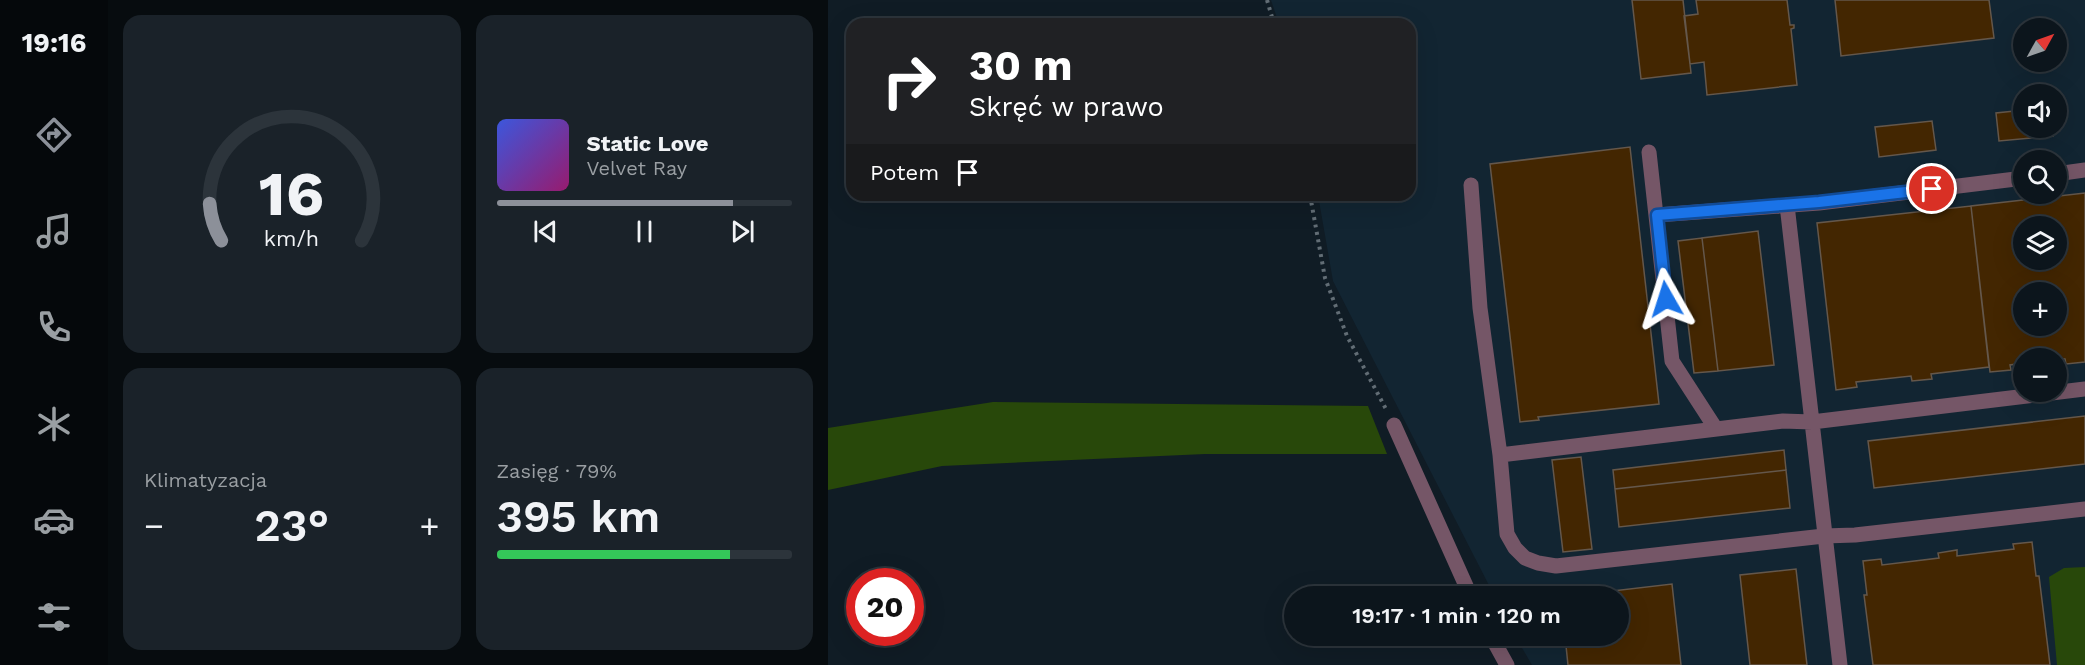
<!DOCTYPE html>
<html lang="pl">
<head>
<meta charset="utf-8">
<style>
	:root { --surface:#0c151c; --page:#1a2229; --text:#f1f3f6; --muted:#9a9fa3; --line:#2c343b; --accent:#8c9099 }
	body { margin:0; font-family:"Work Sans",sans-serif; background:var(--page); color:var(--text); height:100vh; display:flex; flex-direction:column; font-size:22px; white-space:nowrap }
	* { box-sizing:border-box; margin:0 }
	p { font-size:20px; color:var(--muted) }
	.icon { flex:none; width:33px; height:33px; fill:none; stroke:currentColor; stroke-width:2; stroke-linecap:round; stroke-linejoin:round }
	.map { position:relative; flex:1; overflow:hidden }
	.drawer { display:flex; flex-direction:column; gap:15px; padding:15px; background:#070c0f; width:720px }
	.drawer>* { flex:none }
	.banner { position:absolute; left:18px; top:18px; width:570px; height:183px; border-radius:18px; box-shadow:0 6px 24px #0002,0 0 0 2px var(--line); background:#202124; color:#fff; overflow:hidden }
	.needle { width:39px; rotate:50deg }
	.fabs { position:absolute; left:1185px; top:18px; display:grid; gap:12px }
	.fabs a { display:grid; place-items:center; width:54px; height:54px; border-radius:50%; background:var(--surface); box-shadow:0 6px 24px #0002,0 0 0 2px var(--line); font-size:30px }
	.speed { position:absolute; left:18px; top:568px; display:flex; gap:12px; font-size:30px; font-weight:700; text-align:center }
	.speed>* { display:grid; place-content:center; width:78px; height:78px; border-radius:50%; background:var(--surface); box-shadow:0 6px 24px #0002,0 0 0 2px var(--line); line-height:1 }
	.speed .limit { border:9px solid #d22; background:#fff; color:#111 }
	.pin { position:absolute; display:grid; place-items:center; width:51px; height:51px; color:#fff; margin:-26px; border:3px solid #fff; border-radius:50%; box-shadow:0 2px 6px #0007 }
	.me { position:absolute; width:66px; margin:-33px; rotate:354deg; stroke-linejoin:round; filter:drop-shadow(0 0 4px #0008) }
	.turn { display:flex; align-items:center; gap:21px; height:126px; padding:0 24px; font-size:27px }
	.turn .icon { width:78px; height:78px; stroke-width:2.5 }
	.turn b { display:block; font-size:42px; line-height:51px }
	.then { display:flex; align-items:center; height:57px; padding:0 24px; background:#0003; gap:12px; font-size:22px }
	.big { font-size:45px; font-weight:600; line-height:1.1 }
	.drawer .card { flex:1; display:flex; flex-direction:column; justify-content:center; gap:9px; min-width:0; padding:0 21px; border-radius:18px; background:var(--page) }
	.drawer .dial { align-items:center; gap:0 }
	.dial svg { height:156px; overflow:visible; fill:none; stroke:var(--line); stroke-width:7; stroke-linecap:round; text-anchor:middle }
	.dial text { fill:var(--text); stroke:none }
	.song { display:flex; align-items:center; gap:18px }
	.cover { width:72px; height:72px; border-radius:9px; background:linear-gradient(135deg,hsl(230 70% 55%),hsl(320 70% 35%)) }
	.played { height:6px; border-radius:3px; background:linear-gradient(90deg,var(--accent) 80%,var(--line) 80%) }
	.keys { display:flex; justify-content:space-around; direction:ltr }
	.heat { display:flex; justify-content:space-between; align-items:center; font-size:33px; direction:ltr }
	.charge { height:9px; border-radius:4px; background:linear-gradient(90deg,#34c759 79%,var(--line) 0) }
	.drawer .tiles { flex:1; display:grid; gap:15px; grid-template-columns:repeat(2,1fr) }
	.trip { position:absolute; left:456px; top:586px; width:345px; height:60px; border-radius:30px; background:var(--surface); box-shadow:0 6px 24px #0002,0 0 0 2px var(--line); font-weight:600; line-height:60px; text-align:center }
	main { display:flex; flex:1; min-height:0 }
	.dock { display:flex; flex-direction:column; width:108px; justify-content:space-around; align-items:center; background:#05080b; color:var(--muted) }
	.dock .icon { width:42px; height:42px }
	.dock .on { color:var(--accent) }
	.dock b { font-size:27px; color:var(--text) }
	.map>svg:first-child { display:block }
	.built { fill:#122532; fill-rule:evenodd }
	.green { fill:#28480a }
	.building { fill:#432601; stroke:#64574b; stroke-width:1.5; fill-rule:evenodd }
	.lines { fill:none; stroke-linecap:round; stroke-linejoin:round }
	.path { stroke:#626d75; stroke-width:4; stroke-dasharray:3 4.5; stroke-linecap:butt }
	.minor { stroke:#755667; stroke-width:15 }
	.route-casing { stroke:#114b97; stroke-width:15 }
	.route { stroke:#1a73e8; stroke-width:10 }
</style>
</head>
<body>
<main>
<nav class="dock">
<b>19:16</b>
<svg class="icon on" aria-label="directions" viewBox="0 0 24 24"><path d="M12 3l9 9-9 9-9-9zM9 14v-3h6M13 9l2 2-2 2"/></svg>
<svg class="icon" aria-label="music" viewBox="0 0 24 24"><path d="M9 18V5l10-2v13"/><circle cx="6" cy="18" r="3"/><circle cx="16" cy="16" r="3"/></svg>
<svg class="icon" aria-label="phone" viewBox="0 0 24 24"><path d="M5 4h4l2 5-3 2q2 4 5 5l2-3 5 2v4C11 20 4 13 5 4z"/></svg>
<svg class="icon" aria-label="climate" viewBox="0 0 24 24"><path d="M12 3v18M4 7l16 10M4 17L20 7"/></svg>
<svg class="icon" aria-label="car" viewBox="0 0 24 24"><path d="M5 17H2v-5l4-1 3-4h7l3 4 3 1v5h-3M9 17h6M6 11h13"/><circle cx="7" cy="17" r="2"/><circle cx="17" cy="17" r="2"/></svg>
<svg class="icon" aria-label="filters" viewBox="0 0 24 24"><path d="M4 7h16M4 17h16"/><circle cx="9" cy="7" r="2"/><circle cx="15" cy="17" r="2"/></svg>
</nav>
<section class="drawer">
<div class="tiles">
<div class="card dial"><svg viewBox="0 0 100 80">
<path d="M14 69A42 42 0 1 1 86 69"/>
<path d="M14 69A42 42 0 0 1 8 50" stroke="#8c9099"/>
<text x="50" y="56" font-size="32" font-weight="700">16</text>
<text x="50" y="72" font-size="11">km/h</text>
</svg></div>
<div class="card">
<div class="song"><i class="cover"></i><div><b>Static Love</b><p>Velvet Ray</p></div></div>
<div class="played"></div>
<div class="keys"><svg class="icon" aria-label="previous" viewBox="0 0 24 24"><path d="M18 5L8 12l10 7zM5 5v14"/></svg><svg class="icon" aria-label="pause" viewBox="0 0 24 24"><path d="M8 5v14M16 5v14"/></svg><svg class="icon" aria-label="next" viewBox="0 0 24 24"><path d="M6 5l10 7-10 7zM19 5v14"/></svg></div>
</div>
<div class="card"><p>Klimatyzacja</p>
<div class="heat"><a>−</a><b class="big">23°</b><a>+</a></div>
</div>
<div class="card"><p>Zasięg · 79%</p><b class="big">395 km</b><div class="charge"></div></div>
</div>
</section>
<div class="map">
<svg width="1257" height="665" viewBox="0 0 1257 665">
	<rect width="100%" height="100%" fill="#101c25"/>
	<!-- built -->
	<path class="built" d="M443,0H1257V665H704L687,636H790V597H667L505,281L490,195H582V24H451ZM1196,28H1228V62H1196ZM1196,94H1228V128H1196ZM1196,160H1228V194H1196ZM1196,226H1228V260H1196ZM1196,292H1228V326H1196ZM1196,358H1228V392H1196Z"/>
	<!-- green -->
	<path class="green" d="M165,402L540,406L559,454H377L114,466L0,490V428Z
		M1257,567V665H1229L1221,577L1236,568Z"/>
	<!-- building -->
	<path class="building" d="M804,0H855L863,73L813,79Z
		M868,0H959L962,25H966V28L963,29L969,85L879,95L876,62L862,64L856,16L870,14Z
		M1007,0H1161L1166,38L1013,56Z
		M1196,110V128H1225V136L1171,141L1168,113Z
		M1104,121L1108,150L1051,157L1047,127Z
		M802,147L831,404L710,417L711,420L692,422L662,164Z
		M1257,193V362L1238,364L1237,359L1196,358V363L1182,365L1183,370L1162,372L1143,206ZM1196,226H1228V260H1196ZM1196,292H1228V326H1196Z
		M1143,206L1161,367L1103,374L1104,379L1084,381L1083,376L1028,382L1029,387L1008,390L989,223Z
		M930,231L946,365L890,371L874,238Z
		M874,238L890,371L866,373L850,241Z
		M1257,416V464L1046,488L1040,441Z
		M956,450L958,470L787,489L785,470Z
		M753,457L764,549L735,552L724,460Z
		M958,470L962,508L791,527L787,489Z
		M1204,542L1208,576H1211L1222,665H1045L1036,595H1039L1035,561L1053,559L1054,565L1111,558L1110,553L1129,550V556L1186,549L1185,544Z
		M968,569L979,665H922L912,575Z
		M844,584L853,665H740L737,636H790V597H733Z"/>
	<g class="lines">
		<!-- path -->
		<path class="path" d="M439,0L446,24
			M482,195L497,278L519,336L559,411"/>
		<!-- minor -->
		<path class="minor" d="M821,152L844,361L888,429
			M1228,174L1257,170
			M643,185L652,308L672,455L679,534L687,548L697,558L710,563L728,566L996,536L1027,535L1257,509
			M959,205L1012,665
			M829,215L991,203L1196,178
			M566,425L643,597
			M672,455L955,421L984,422L1257,389
			M663,636L679,665"/>
	</g>
	<g class="lines">
		<defs>
			<path id="route" d="M838,299L829,215L991,202L1104,189"/>
		</defs>
		<!-- route casing -->
		<use href="#route" class="route-casing"/>
		<!-- route -->
		<use href="#route" class="route"/>
	</g>
</svg>
<div class="fabs">
<a><svg class="needle" viewBox="-14 -14 28 28"><path d="M0-13l5 13h-10z" fill="#e53935"/><path d="M0 13l5-13h-10z" fill="#9a9fa3"/></svg></a>
<a><svg class="icon" aria-label="sound" viewBox="0 0 24 24"><path d="M4 9h4l5-4v14l-5-4H4zM17 9q2 3 0 6"/></svg></a>
<a><svg class="icon" aria-label="search" viewBox="0 0 24 24"><circle cx="10" cy="10" r="6"/><path d="M15 15l6 6"/></svg></a>
<a><svg class="icon" aria-label="layers" viewBox="0 0 24 24"><path d="M12 4l9 5-9 5-9-5zM3 14l9 5 9-5"/></svg></a>
<a>+</a>
<a>−</a>
</div>
<div class="speed"><div class="limit">20</div></div>
<div class="pin" style="left:1104px;top:189px;background:#d93025"><svg class="icon" aria-label="arrive" viewBox="0 0 24 24"><path d="M6 21V4h12l-3 4 3 4H6"/></svg></div>
<svg class="me" style="left:838px;top:299px" viewBox="-20 -20 40 40"><path d="M0-17L14 15 0 8-14 15z" fill="#1a73e8" stroke="#fff" stroke-width="4"/></svg>
<div class="trip">19:17 · 1 min · 120 m</div>
<div class="banner">
<div class="turn"><svg class="icon" aria-label="right" viewBox="0 0 24 24"><path d="M7 20v-9h11M14 6l5 5-5 5"/></svg><div><b>30 m</b>Skręć w prawo</div></div>
<div class="then">Potem<svg class="icon" aria-label="arrive" viewBox="0 0 24 24"><path d="M6 21V4h12l-3 4 3 4H6"/></svg></div>
</div>
</div>
</main>
</body>
</html>
